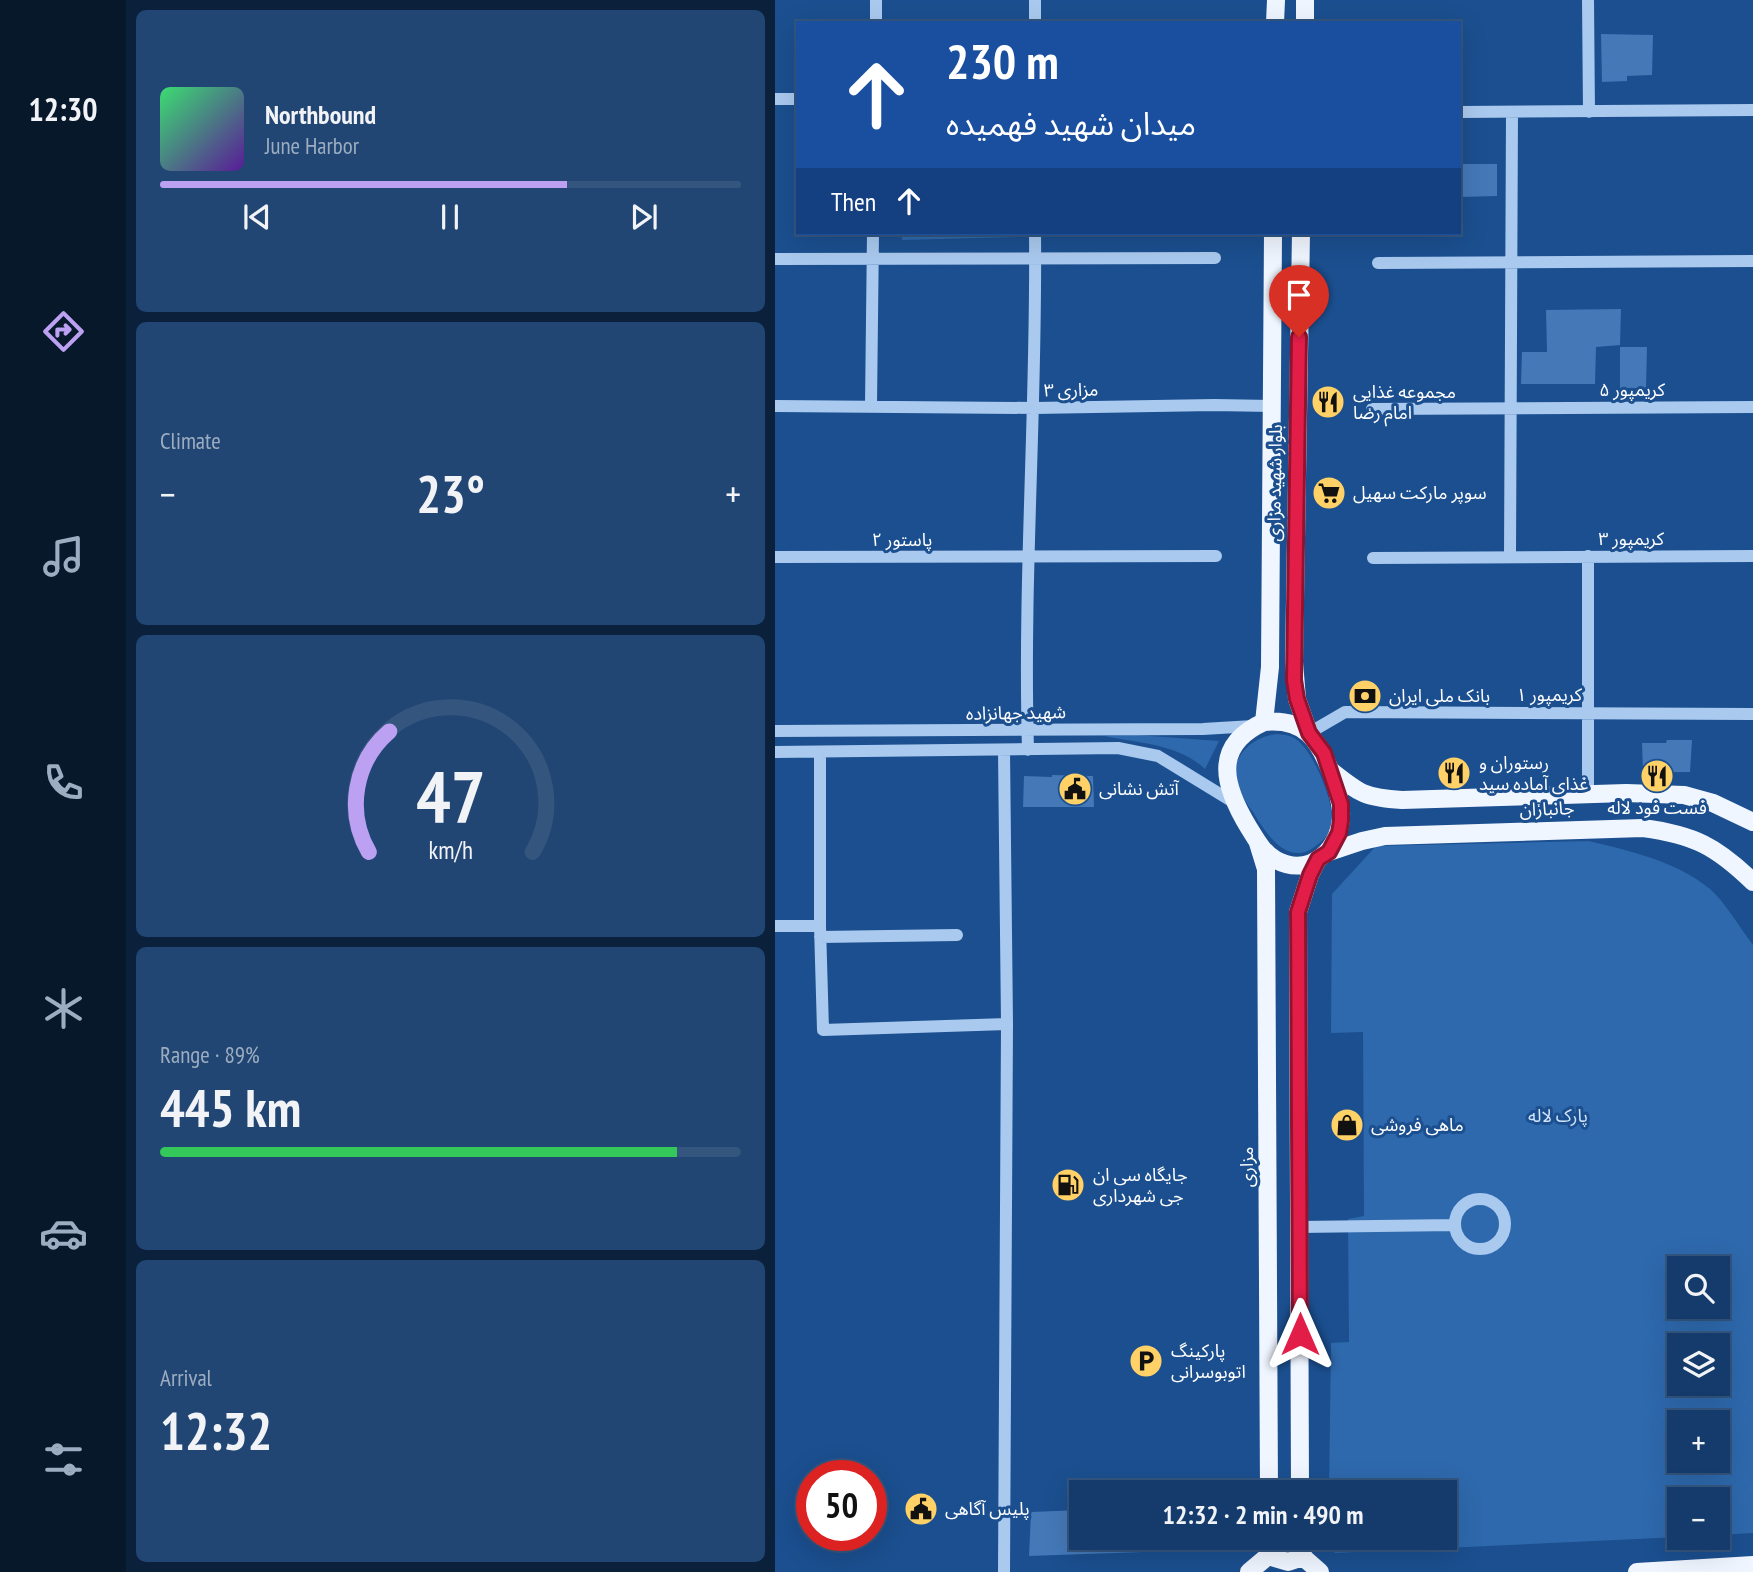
<!DOCTYPE html>
<html lang="en">
<head>
<meta charset="utf-8">
<style>
	:root { --surface:#143b6b; --page:#214673; --text:#f1f3f6; --muted:#9dadc1; --line:#33557e; --accent:#bca0f2 }
	body { margin:0; font-family:"PT Sans Narrow","Noto Sans Arabic",sans-serif; background:var(--page); color:var(--text); height:100vh; display:flex; flex-direction:column; font-size:26px; white-space:nowrap }
	* { box-sizing:border-box; margin:0 }
	p { font-size:23px; color:var(--muted) }
	.icon { flex:none; width:38px; height:38px; fill:none; stroke:currentColor; stroke-width:2; stroke-linecap:round; stroke-linejoin:round }
	.map { position:relative; flex:1; overflow:hidden }
	.drawer { display:flex; flex-direction:column; gap:10px; padding:10px; background:#0b203b; width:649px }
	.drawer>* { flex:none }
	.banner { position:absolute; left:21px; top:21px; width:665px; height:214px; border-radius:0px; box-shadow:0 7px 28px #0002,0 0 0 2px var(--line); background:#1a4fa0; color:#fff; overflow:hidden }
	.buttons { position:absolute; left:892px; top:1256px; display:grid; gap:14px }
	.buttons a { display:grid; place-items:center; width:63px; height:63px; border-radius:0px; background:var(--surface); box-shadow:0 7px 28px #0002,0 0 0 2px var(--line); font-size:35px }
	.speed { position:absolute; left:21px; top:1460px; display:flex; gap:14px; font-size:35px; font-weight:700; text-align:center }
	.speed>* { display:grid; place-content:center; width:91px; height:91px; border-radius:50%; background:var(--surface); box-shadow:0 7px 28px #0002,0 0 0 2px var(--line); line-height:1 }
	.speed .limit { border:10px solid #d22; background:#fff; color:#111 }
	.pin { position:absolute; display:grid; place-items:center; width:60px; height:60px; color:#fff; margin:-72px -30px; border-radius:50% 50% 50% 0; rotate:-45deg; box-shadow:0 0 7px #0007 }
	.pin .icon { rotate:45deg }
	.me { position:absolute; width:77px; margin:-38px; rotate:0deg; stroke-linejoin:round; filter:drop-shadow(0 0 5px #0008) }
	.turn { display:flex; align-items:center; gap:24px; height:147px; padding:0 35px; font-size:32px }
	.turn .icon { width:91px; height:91px; stroke-width:2.5 }
	.turn b { display:block; font-size:49px; line-height:60px }
	.then { display:flex; align-items:center; height:66px; padding:0 35px; background:#0003; gap:14px; font-size:26px }
	.big { font-size:52px; font-weight:600; line-height:1.1 }
	.drawer .widget { flex:1; display:flex; flex-direction:column; justify-content:center; gap:10px; min-width:0; padding:0 24px; border-radius:10px; background:var(--page) }
	.drawer .dial { align-items:center; gap:0 }
	.dial svg { height:182px; overflow:visible; fill:none; stroke:var(--line); stroke-width:7; stroke-linecap:round; text-anchor:middle }
	.dial text { fill:var(--text); stroke:none }
	.song { display:flex; align-items:center; gap:21px }
	.cover { width:84px; height:84px; border-radius:10px; background:linear-gradient(135deg,hsl(140 70% 55%),hsl(270 70% 35%)) }
	.played { height:7px; border-radius:4px; background:linear-gradient(90deg,var(--accent) 70%,var(--line) 70%) }
	.keys { display:flex; justify-content:space-around; direction:ltr }
	.heat { display:flex; justify-content:space-between; align-items:center; font-size:38px; direction:ltr }
	.charge { height:10px; border-radius:5px; background:linear-gradient(90deg,#34c759 89%,var(--line) 0) }
	.trip { position:absolute; left:294px; top:1480px; width:388px; height:70px; border-radius:0px; background:var(--surface); box-shadow:0 7px 28px #0002,0 0 0 2px var(--line); font-weight:600; line-height:70px; text-align:center }
	main { display:flex; flex:1; min-height:0 }
	.tab-bar { display:flex; flex-direction:column; width:126px; justify-content:space-around; align-items:center; background:#08182b; color:var(--muted) }
	.tab-bar .icon { width:49px; height:49px }
	.tab-bar .selected { color:var(--accent) }
	.tab-bar b { font-size:32px; color:var(--text) }
	.map>svg:first-child { display:block }
	.green { fill:#2e69ad; fill-rule:evenodd }
	.building { fill:#4478b7 }
	.lines { fill:none; stroke-linecap:round; stroke-linejoin:round }
	.minor { stroke:#a9c9ee; stroke-width:12 }
	.major { stroke:#f0f6ff; stroke-width:18 }
	.route-casing { stroke:#92132f; stroke-width:18 }
	.route { stroke:#e11d48; stroke-width:12 }
	.labels { text-anchor:middle; stroke-width:6; stroke-linejoin:round; paint-order:stroke }
	.street-label { font-size:18px; fill:#fff; stroke:#1b4f8f }
	.poi-label { font-size:18px; fill:#fff; stroke:#1b4f8f; text-anchor:start }
	.park-label { font-size:18px; fill:#cfe3fa; stroke:#1b4f8f }
</style>
</head>
<body>
<main>
<nav class="tab-bar">
<b>12:30</b>
<svg class="icon selected" aria-label="directions" viewBox="0 0 24 24"><path d="M12 3l9 9-9 9-9-9zM9 14v-3h6M13 9l2 2-2 2"/></svg>
<svg class="icon" aria-label="music" viewBox="0 0 24 24"><path d="M9 18V5l10-2v13"/><circle cx="6" cy="18" r="3"/><circle cx="16" cy="16" r="3"/></svg>
<svg class="icon" aria-label="phone" viewBox="0 0 24 24"><path d="M5 4h4l2 5-3 2q2 4 5 5l2-3 5 2v4C11 20 4 13 5 4z"/></svg>
<svg class="icon" aria-label="climate" viewBox="0 0 24 24"><path d="M12 3v18M4 7l16 10M4 17L20 7"/></svg>
<svg class="icon" aria-label="car" viewBox="0 0 24 24"><path d="M5 17H2v-5l4-1 3-4h7l3 4 3 1v5h-3M9 17h6M6 11h13"/><circle cx="7" cy="17" r="2"/><circle cx="17" cy="17" r="2"/></svg>
<svg class="icon" aria-label="filters" viewBox="0 0 24 24"><path d="M4 7h16M4 17h16"/><circle cx="9" cy="7" r="2"/><circle cx="15" cy="17" r="2"/></svg>
</nav>
<section class="drawer">
<div class="widget">
<div class="song"><i class="cover"></i><div><b>Northbound</b><p>June Harbor</p></div></div>
<div class="played"></div>
<div class="keys"><svg class="icon" aria-label="previous" viewBox="0 0 24 24"><path d="M18 5L8 12l10 7zM5 5v14"/></svg><svg class="icon" aria-label="pause" viewBox="0 0 24 24"><path d="M8 5v14M16 5v14"/></svg><svg class="icon" aria-label="next" viewBox="0 0 24 24"><path d="M6 5l10 7-10 7zM19 5v14"/></svg></div>
</div>
<div class="widget"><p>Climate</p>
<div class="heat"><a>−</a><b class="big">23°</b><a>+</a></div>
</div>
<div class="widget dial"><svg viewBox="0 0 100 80">
<path d="M14 69A42 42 0 1 1 86 69"/>
<path d="M14 69A42 42 0 0 1 23 16" stroke="#bca0f2"/>
<text x="50" y="56" font-size="32" font-weight="700">47</text>
<text x="50" y="72" font-size="11">km/h</text>
</svg></div>
<div class="widget"><p>Range · 89%</p><b class="big">445 km</b><div class="charge"></div></div>
<div class="widget"><p>Arrival</p><b class="big">12:32</b></div>
</section>
<div class="map">
<svg width="978" height="1572" viewBox="0 0 978 1572">
	<rect width="100%" height="100%" fill="#1b4f8f"/>
	<!-- green -->
	<path class="green" d="M127,233H241V237L127,240Z
		M502,734C510,735 516,735 522,740C539,752 562,807 556,827C554,834 549,840 543,844C514,870 491,834 478,812C472,804 465,794 462,785C453,757 478,736 502,734Z
		M362,735L444,741L430,769C404,744 362,743 329,736Z
		M814,841C855,851 901,861 935,889C950,902 965,928 978,945V1533L943,1535V1500H905V1537L560,1553L553,1544V1538H670V1493H554L556,1343L574,1342L573,1219L589,1216L588,1032L556,1033L557,894L601,846ZM905,1269H943V1307H905ZM905,1346H943V1384H905ZM905,1423H943V1461H905Z"/>
	<!-- building -->
	<path class="building" d="M826,34L878,35L877,75L852,76V81L827,82Z
		M684,164H722V196L684,197Z
		M846,309L845,345L821,347L820,384H746L747,352H772L771,310Z
		M845,347H872L871,388H845Z
		M892,740H917L915,772H868L867,743H891Z
		M277,775L318,776L319,807H248L249,776L277,777Z
		M306,1510V1538H367L368,1552L254,1556L256,1512Z"/>
	<g class="lines">
		<!-- minor -->
		<path class="minor" d="M813,0L814,112
			M101,23V0
			M260,23V0
			M0,99H23
			M684,112L978,110
			M0,259L440,258
			M603,263L978,261
			M0,406L259,408L439,405L497,406
			M96,406L98,233
			M597,409L978,407
			M0,557L441,556
			M735,557L737,112
			M598,558L978,556
			M0,731L428,729L478,726
			M534,733L570,712L978,714
			M253,750C248,578 262,405 260,233
			M229,751L232,1024L229,1572
			M0,752L343,748L383,756L458,802
			M45,752V926L48,1030L232,1024
			M813,794V556
			M0,926H45
			M45,937L182,935
			M680 1224a25 25 0 1 1 50 0a25 25 0 1 1-50 0Z
			M524,1227L680,1225"/>
		<!-- major -->
		<path class="major" d="M500,23L501,0
			M530,23V0
			M526,233L519,662L522,699L534,733
			M489,722L495,667L498,233
			M489,722C530,718 544,740 557,775C561,786 565,798 566,811C568,846 537,879 501,860C488,853 481,839 474,828C449,787 436,746 489,722Z
			M555,770C584,793 589,798 627,800L851,793L909,795L938,803L978,822
			M483,843L491,869L494,1493
			M554,852L587,841L610,836L868,828C919,835 941,846 978,882
			M525,1493L523,912L535,875L543,859
			M527,1538L528,1557L545,1572
			M493,1556L513,1562L528,1557
			M474,1572L493,1556L494,1538
			M862,1572L978,1565"/>
	</g>
	<g class="lines">
		<defs>
			<path id="route" d="M524,337L519,680L522,699L534,733L549,753L566,804V821L564,833L554,852L543,859L535,875L523,912L525,1334"/>
		</defs>
		<!-- route casing -->
		<use href="#route" class="route-casing"/>
		<!-- route -->
		<use href="#route" class="route"/>
	</g>
	<!-- icons -->
	<defs>
		<symbol id="restaurant-disc" viewBox="-11 -11 22 22"><circle r="9.5" fill="#ffd166" stroke="#1b4f8f"/><path d="M-5-6h1v4h1v-4h1v4h1v-4h1v5L-1.5 .5V6h-2V.5L-5-1ZM5-6V6H3V1.5H1.5Q1.5-4 5-6Z" fill="#111"/></symbol>
		<symbol id="supermarket-disc" viewBox="-11 -11 22 22"><circle r="9.5" fill="#ffd166" stroke="#1b4f8f"/><path d="M-6-5.5h2.5l.6 2H6L4.5 2H-2.5L-4.4-4H-6ZM-1.5 3.2a1.3 1.3 0 1 0 .1 0ZM3 3.2a1.3 1.3 0 1 0 .1 0Z" fill="#111"/></symbol>
		<symbol id="bank-disc" viewBox="-11 -11 22 22"><circle r="9.5" fill="#ffd166" stroke="#1b4f8f"/><path d="M-6-4H6V4H-6ZM0-2.3a2.3 2.3 0 1 0 0 4.6a2.3 2.3 0 1 0 0-4.6Z" fill="#111"/></symbol>
		<symbol id="civic-disc" viewBox="-11 -11 22 22"><circle r="9.5" fill="#ffd166" stroke="#1b4f8f"/><path d="M-.6-6.5H3V-4.5H.6V-3L4-1V1h2V6H-6V1h2V-1L-.6-3ZM-1.2 2.5V6h2.4V2.5Z" fill="#111"/></symbol>
		<symbol id="shop-disc" viewBox="-11 -11 22 22"><circle r="9.5" fill="#ffd166" stroke="#1b4f8f"/><path d="M-5-2.5h2.3a2.7 3.5 0 0 1 5.4 0H5L5.5 6h-11ZM-1.5-2.5h3a1.5 2.3 0 0 0-3 0Z" fill="#111"/></symbol>
		<symbol id="fuel-disc" viewBox="-11 -11 22 22"><circle r="9.5" fill="#ffd166" stroke="#1b4f8f"/><path d="M-5.5-6h7V0h2V4h1.3V-2.5L3-4.5l.8-.8L6-3V5H2.5V1h-1V6h-7ZM-4.2-4.7v3.2H.2V-4.7Z" fill="#111"/></symbol>
		<symbol id="parking-disc" viewBox="-11 -11 22 22"><circle r="9.5" fill="#ffd166" stroke="#1b4f8f"/><path d="M-3.5-5.5H1a3.5 3.5 0 0 1 0 7H-1V5.5H-3.5ZM-1-3.4V-.6H.8a1.4 1.4 0 0 0 0-2.8Z" fill="#111"/></symbol>
	</defs>
	<g fill-rule="evenodd">
		<use href="#restaurant-disc" x="534" y="383" width="38" height="38"/>
		<use href="#supermarket-disc" x="535" y="474" width="38" height="38"/>
		<use href="#bank-disc" x="571" y="677" width="38" height="38"/>
		<use href="#restaurant-disc" x="660" y="754" width="38" height="38"/>
		<use href="#restaurant-disc" x="863" y="757" width="38" height="38"/>
		<use href="#civic-disc" x="281" y="770" width="38" height="38"/>
		<use href="#shop-disc" x="553" y="1106" width="38" height="38"/>
		<use href="#fuel-disc" x="274" y="1166" width="38" height="38"/>
		<use href="#parking-disc" x="352" y="1342" width="38" height="38"/>
		<use href="#civic-disc" x="127" y="1490" width="38" height="38"/>
	</g>
	<g class="labels">
		<!-- street labels -->
		<g class="street-label">
			<text transform="translate(296 390) rotate(-1)" y="6">مزاری ۳</text>
			<text x="857" y="396">کریمپور ۵</text>
			<text transform="translate(500 483) rotate(-89)" y="6">بلوار شهید مزاری</text>
			<text x="856" y="545">کریمپور ۳</text>
			<text x="127" y="546">پاستور ۲</text>
			<text x="774" y="701">کریمپور ۱</text>
			<text transform="translate(241 713) rotate(-1)" y="6">شهید جهانزاده</text>
			<text transform="translate(772 809) rotate(-2)" y="6">جانبازان</text>
			<text transform="translate(472 1167) rotate(-90)" y="6">مزاری</text>
		</g>
		<!-- poi labels -->
		<g class="poi-label">
			<text x="578" y="398">مجموعه غذایی<tspan x="578" dy="21">امام رضا</tspan></text>
			<text x="578" y="499">سوپر مارکت سهیل</text>
			<text x="614" y="702">بانک ملی ایران</text>
			<text x="704" y="769">رستوران و<tspan x="704" dy="21">غذای آماده سید</tspan></text>
			<text x="324" y="795">آتش نشانی</text>
			<text x="882" y="814" text-anchor="middle">فست فود لاله</text>
			<text x="596" y="1131">ماهی فروشی</text>
			<text x="318" y="1181">جایگاه سی ان<tspan x="318" dy="21">جی شهرداری</tspan></text>
			<text x="396" y="1357">پارکینگ<tspan x="396" dy="21">اتوبوسرانی</tspan></text>
			<text x="170" y="1515">پلیس آگاهی</text>
		</g>
		<!-- park labels -->
		<g class="park-label">
			<text x="783" y="1122">پارک لاله</text>
		</g>
	</g>
</svg>
<div class="buttons">
<a><svg class="icon" aria-label="search" viewBox="0 0 24 24"><circle cx="10" cy="10" r="6"/><path d="M15 15l6 6"/></svg></a>
<a><svg class="icon" aria-label="layers" viewBox="0 0 24 24"><path d="M12 4l9 5-9 5-9-5zM3 14l9 5 9-5"/></svg></a>
<a>+</a>
<a>−</a>
</div>
<div class="speed"><div class="limit">50</div></div>
<div class="pin" style="left:524px;top:337px;background:#d93025"><svg class="icon" aria-label="arrive" viewBox="0 0 24 24"><path d="M6 21V4h12l-3 4 3 4H6"/></svg></div>
<svg class="me" style="left:525px;top:1334px" viewBox="-20 -20 40 40"><path d="M0-17L14 15 0 8-14 15z" fill="#e11d48" stroke="#fff" stroke-width="4"/></svg>
<div class="trip">12:32 · 2 min · 490 m</div>
<div class="banner">
<div class="turn"><svg class="icon" aria-label="ahead" viewBox="0 0 24 24"><path d="M12 20V5M6 11l6-6 6 6"/></svg><div><b>230 m</b>میدان شهید فهمیده</div></div>
<div class="then">Then<svg class="icon" aria-label="ahead" viewBox="0 0 24 24"><path d="M12 20V5M6 11l6-6 6 6"/></svg></div>
</div>
</div>
</main>
</body>
</html>
